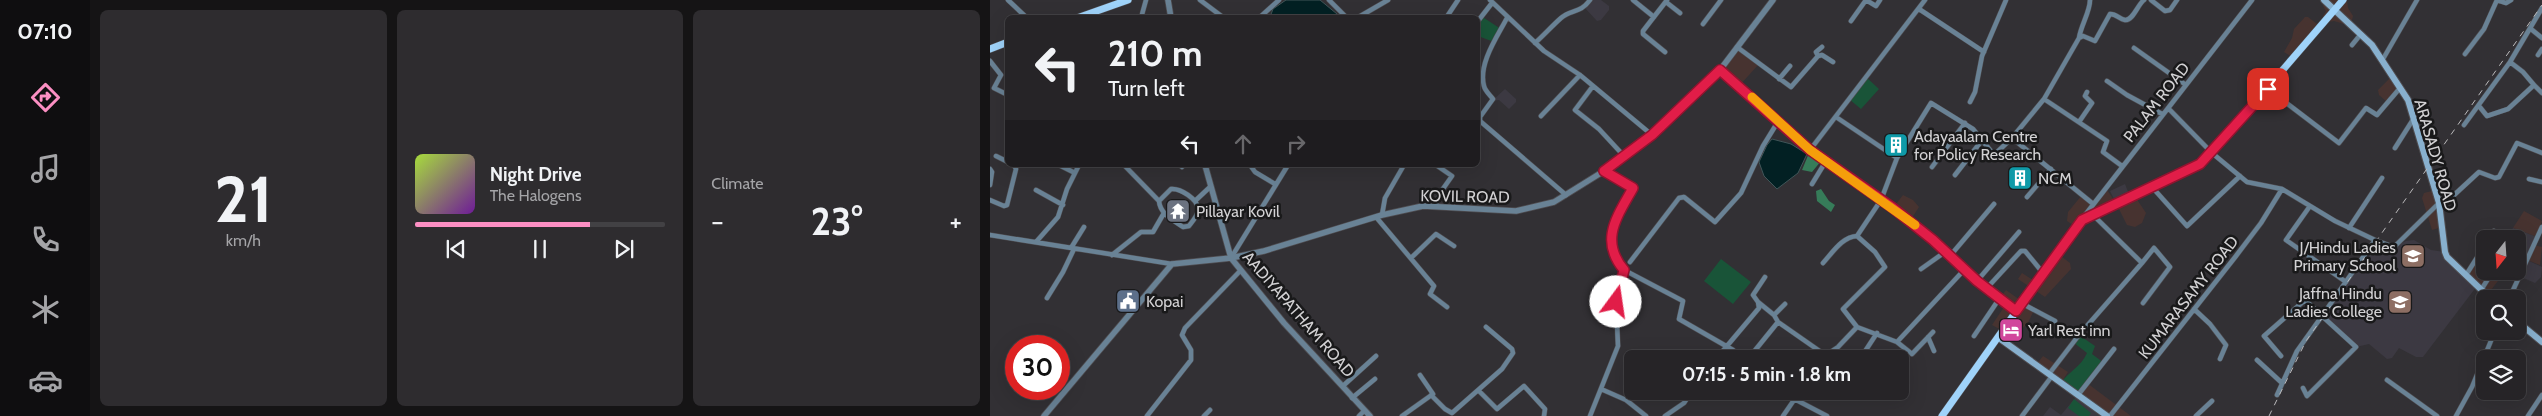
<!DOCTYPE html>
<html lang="en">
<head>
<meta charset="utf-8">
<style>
	:root { --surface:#262427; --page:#2e2c2f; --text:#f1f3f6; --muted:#a4a4a7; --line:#424144; --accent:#fc8fc3 }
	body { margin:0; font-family:Cabin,sans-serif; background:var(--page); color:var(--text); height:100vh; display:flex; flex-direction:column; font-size:19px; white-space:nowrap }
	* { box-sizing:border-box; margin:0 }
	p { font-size:16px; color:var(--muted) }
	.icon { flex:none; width:28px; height:28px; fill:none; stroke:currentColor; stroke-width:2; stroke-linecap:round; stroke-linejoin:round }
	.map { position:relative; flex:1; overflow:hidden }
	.sheet { display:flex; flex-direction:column; gap:10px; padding:10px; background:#151415; width:900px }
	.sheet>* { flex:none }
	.top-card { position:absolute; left:15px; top:15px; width:475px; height:152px; border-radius:8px; box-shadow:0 5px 20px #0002,0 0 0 1px var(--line); background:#262427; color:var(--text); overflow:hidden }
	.needle { width:32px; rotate:197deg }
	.buttons { position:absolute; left:1486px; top:230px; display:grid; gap:10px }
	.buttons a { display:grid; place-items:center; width:50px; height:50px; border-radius:8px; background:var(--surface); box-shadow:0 5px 20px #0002,0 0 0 1px var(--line); font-size:25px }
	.speed { position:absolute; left:15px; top:335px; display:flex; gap:10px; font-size:25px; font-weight:700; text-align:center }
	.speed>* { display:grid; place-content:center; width:65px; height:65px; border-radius:50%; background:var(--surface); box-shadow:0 5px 20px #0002,0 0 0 1px var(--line); line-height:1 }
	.speed .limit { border:8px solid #d22; background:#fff; color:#111 }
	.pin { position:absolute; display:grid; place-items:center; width:42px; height:42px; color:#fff; margin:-21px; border-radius:10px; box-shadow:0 2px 8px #0006 }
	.me { position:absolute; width:55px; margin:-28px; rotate:14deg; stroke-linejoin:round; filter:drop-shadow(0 0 4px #0008) }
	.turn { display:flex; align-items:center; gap:18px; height:105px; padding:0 20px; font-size:22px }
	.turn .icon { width:65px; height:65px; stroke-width:2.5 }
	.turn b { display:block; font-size:35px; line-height:42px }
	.lanes { display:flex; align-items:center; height:48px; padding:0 20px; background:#0003; justify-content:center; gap:25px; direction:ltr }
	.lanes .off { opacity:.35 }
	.big { font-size:38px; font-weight:800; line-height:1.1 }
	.sheet .card { flex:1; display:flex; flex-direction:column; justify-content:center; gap:8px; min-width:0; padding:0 18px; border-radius:8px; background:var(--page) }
	.sheet .dial { align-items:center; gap:0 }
	.dial b { font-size:65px; line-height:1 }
	.song { display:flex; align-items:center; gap:15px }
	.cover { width:60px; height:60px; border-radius:8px; background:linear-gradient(135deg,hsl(80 70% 55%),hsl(280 70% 35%)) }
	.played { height:5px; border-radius:2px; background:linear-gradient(90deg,var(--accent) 70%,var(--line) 70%) }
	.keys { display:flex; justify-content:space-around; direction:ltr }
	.heat { display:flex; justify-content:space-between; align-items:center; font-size:28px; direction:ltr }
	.sheet .tiles { flex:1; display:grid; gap:10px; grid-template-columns:repeat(3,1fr) }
	.trip { position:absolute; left:634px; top:350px; width:285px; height:50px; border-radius:8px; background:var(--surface); box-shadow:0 5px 20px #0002,0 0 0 1px var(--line); font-weight:800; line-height:50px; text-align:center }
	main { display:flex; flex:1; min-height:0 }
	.dock { display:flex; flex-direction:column; width:90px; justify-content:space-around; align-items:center; background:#0f0e10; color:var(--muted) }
	.dock .icon { width:35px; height:35px }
	.dock .on { color:var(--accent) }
	.dock b { font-size:22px; color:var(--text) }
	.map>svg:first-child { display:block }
	.commercial { fill:#473330 }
	.built { fill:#3c3942 }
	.green { fill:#195438 }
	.forest { fill:#367c59 }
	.water { fill:#022023; stroke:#405558 }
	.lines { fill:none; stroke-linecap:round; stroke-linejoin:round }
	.minor-casing { stroke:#4f4d51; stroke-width:5.5 }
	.tertiary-casing { stroke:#4f4d51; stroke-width:7 }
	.secondary-casing { stroke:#4f4d51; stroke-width:8 }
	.primary-casing { stroke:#4f4d51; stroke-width:8 }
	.minor { stroke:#698295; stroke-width:4.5 }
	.tertiary { stroke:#698295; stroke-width:5.5 }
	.secondary { stroke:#88b0ce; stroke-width:6 }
	.primary { stroke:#9fd3fa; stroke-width:7 }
	.rail { stroke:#bab9bb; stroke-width:1; stroke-dasharray:6 6; stroke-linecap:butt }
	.route-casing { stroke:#92132f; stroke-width:12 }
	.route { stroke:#e11d48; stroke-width:9 }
	.slow { stroke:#f59e0b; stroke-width:9 }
	.labels { text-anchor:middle; stroke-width:5; stroke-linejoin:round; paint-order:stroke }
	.street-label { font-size:16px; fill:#d2d1d3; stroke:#19191a }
	.poi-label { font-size:16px; fill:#d2d1d3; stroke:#19191a; text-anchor:start }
</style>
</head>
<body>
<main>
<nav class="dock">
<b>07:10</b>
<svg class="icon on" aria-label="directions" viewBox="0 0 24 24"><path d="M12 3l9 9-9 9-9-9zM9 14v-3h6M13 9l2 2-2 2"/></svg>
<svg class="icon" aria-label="music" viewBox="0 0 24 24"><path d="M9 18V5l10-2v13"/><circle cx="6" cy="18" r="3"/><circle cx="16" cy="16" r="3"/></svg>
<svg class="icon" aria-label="phone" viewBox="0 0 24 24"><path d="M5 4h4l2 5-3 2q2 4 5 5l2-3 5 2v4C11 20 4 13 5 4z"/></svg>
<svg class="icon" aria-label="climate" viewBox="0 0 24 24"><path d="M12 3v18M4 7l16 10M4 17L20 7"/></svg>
<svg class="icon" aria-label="car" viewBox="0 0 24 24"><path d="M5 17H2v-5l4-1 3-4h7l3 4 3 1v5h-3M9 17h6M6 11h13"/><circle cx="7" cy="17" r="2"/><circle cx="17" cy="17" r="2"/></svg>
</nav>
<section class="sheet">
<div class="tiles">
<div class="card dial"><b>21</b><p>km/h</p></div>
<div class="card">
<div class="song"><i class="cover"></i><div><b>Night Drive</b><p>The Halogens</p></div></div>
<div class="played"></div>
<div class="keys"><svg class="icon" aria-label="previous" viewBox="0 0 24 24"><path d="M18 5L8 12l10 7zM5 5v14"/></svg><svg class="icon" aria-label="pause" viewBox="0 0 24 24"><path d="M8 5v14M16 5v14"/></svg><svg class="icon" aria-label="next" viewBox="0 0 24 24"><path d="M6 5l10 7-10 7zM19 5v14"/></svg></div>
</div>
<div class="card"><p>Climate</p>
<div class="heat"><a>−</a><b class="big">23°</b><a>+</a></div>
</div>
</div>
</section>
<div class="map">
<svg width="1552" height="416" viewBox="0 0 1552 416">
	<rect width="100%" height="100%" fill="#323034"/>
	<!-- commercial -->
	<path class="commercial" d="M1337,0H1357L1358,8L1363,16L1362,20L1354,24L1344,21L1338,22L1333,16L1336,11L1333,6Z
		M1315,17H1318L1331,27L1304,58L1294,52L1302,38L1304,29Z
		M747,47L769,64L749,86L730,70Z
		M1402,76L1410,88L1397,102L1389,95L1388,90Z
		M1115,187L1126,203L1144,195L1156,213L1152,223L1145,227L1137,225L1126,203L1102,214L1086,227L1077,221L1078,212L1092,195L1102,203Z
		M1446,190L1452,227L1442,230L1432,198L1434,193Z
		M913,195L923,200L929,207L920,221L903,208Z
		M1534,211L1552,221L1547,237L1523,228Z
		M1544,245L1552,247L1550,265L1537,260Z
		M1067,253L1080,263L1081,269L1055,297L1028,279L1032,273L1046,282Z
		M1488,262L1508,281L1497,295L1476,275L1483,264Z
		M1016,290L1044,310L1038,323L1032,329L1028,330L1019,323L1013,331L1002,325L1016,304L1009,299Z
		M1053,356L1078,372L1071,383L1046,365Z
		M1097,383L1141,416H1117L1088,395Z"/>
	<!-- built -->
	<path class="built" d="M600,0H611L619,6V10L611,20L607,21L595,8Z
		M515,89L526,99V102L519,109L509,100L502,101Z
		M1135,184L1140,197L1126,203L1120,191Z
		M1523,228L1547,237L1537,260L1552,267L1551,277L1545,283L1529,276L1534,266L1528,263V239H1518Z
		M1424,240L1441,250L1455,252L1487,286L1433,357H1426L1409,348L1402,358L1397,359L1379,344L1366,347L1334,318L1386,241L1404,247L1416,241Z
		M1086,397L1110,416H1053L1060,407L1071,415Z"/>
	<!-- green -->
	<path class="green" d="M491,16L511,29L504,42L488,36V21Z
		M876,77L889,89L871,109L859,99Z
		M731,259L761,282L743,304L714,281Z
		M1089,335L1105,346L1102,354L1114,363L1088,395L1071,383C1079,371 1091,367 1097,353L1083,342Z
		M1084,399L1101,413L1099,416H1089L1078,408Z"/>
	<!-- forest -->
	<path class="forest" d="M819,153L831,161L822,172L812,170Z
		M831,189L839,201L845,205L841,212L827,201L826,191Z"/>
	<!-- water -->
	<path class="water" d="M296,0H330L347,14L344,18L280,17L283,9Z
		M782,139L801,144L817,154L808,173L787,189L774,176L769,162L777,145Z"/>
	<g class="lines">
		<defs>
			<path id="minor" d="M18,0L37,18
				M210,0L234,18
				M339,0L357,18
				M500,0L554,51L590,75L662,135L660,136
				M643,0L664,17
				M876,0L886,6L890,0
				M1161,0L1175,11L1180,10L1187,0
				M1507,0L1516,3L1521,0
				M676,2L690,13
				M929,9L994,52
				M151,18L156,0
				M269,18L289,0
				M367,18L398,0
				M456,18L468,0
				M517,18C507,37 488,64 494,86C495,91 500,95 503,99L490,117V121L576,195
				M488,21L502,3
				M861,21L876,0
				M713,24L731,0
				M1541,29L1552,38
				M1089,38C1091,25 1100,12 1100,0
				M545,43C554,35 562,26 571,18C581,9 590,14 600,0
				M1362,45L1371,34
				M747,47L801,87L828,56L832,55L843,62
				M1144,48L1196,85
				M675,52L653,34V31L677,0
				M1475,54L1494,29L1507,0
				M1548,55L1552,49
				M828,56L826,52L832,47
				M1393,59L1427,0
				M0,61L11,75L4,88L18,95
				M730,70L820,150L902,207L943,240L987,281L1026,311
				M789,79L800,66
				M1117,81L1137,95L1172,114
				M1544,85L1552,93
				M603,86L585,110L609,129L634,156
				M1278,89L1349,143L1376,108L1387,115L1410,88
				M1054,99L1089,38L1093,36L1105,41L1120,14C1127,14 1129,19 1135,20C1143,21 1148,4 1154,0
				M980,102L985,92L992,56L1016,0
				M1489,106L1497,116L1518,109L1544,85L1533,72L1520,62
				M1178,108L1222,153L1257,182L1292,189L1345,221L1385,240L1332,316L1366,347L1317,396L1313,388
				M551,116L590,75
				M846,117L907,158
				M1089,122L1102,103L1095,96L1097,92
				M1474,125L1520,62L1552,8
				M1022,138L1054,99L1117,141L1113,152L1132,166
				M1405,148L1424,118
				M820,150L935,0
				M6,156L18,162
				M69,165L85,173
				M134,165L169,201
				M190,165L192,167
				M260,165L265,172L285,184
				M942,167L975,123
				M0,169L2,172L0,185
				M965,175L993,139
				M1539,179L1552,182
				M822,184L836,161
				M1162,187L1197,226L1250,176
				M181,189C190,188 208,199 208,209C209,214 202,222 199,226L193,227C183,220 170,214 169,201Z
				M46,190L73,205
				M1037,197L1061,169
				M0,200L14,206L17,205L26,169L24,165
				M205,201L220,187
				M445,206L450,193L462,176L446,165
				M1320,206L1296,240L1356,282
				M1450,208L1489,172L1505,178L1509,177L1527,143L1552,153
				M1102,214L1152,263L1164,248L1180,267L1153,303
				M392,215L395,198L414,165
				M386,217L444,286L440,294L457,307
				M1092,219L1262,0
				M1359,228L1392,178
				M0,235L182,264
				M1499,239L1504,231
				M1385,240L1404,247L1449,203
				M46,242L68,217L77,189L89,165
				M81,248L94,227
				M122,255L151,232H163L174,213
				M960,256L1004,204
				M241,258L298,165
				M421,258L446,234L464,246
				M640,262L689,198L694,197L725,222L751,193L773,146L789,120
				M833,263C843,252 852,237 867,236
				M931,269L955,252
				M634,270L693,301L689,319L743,350L752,359
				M1476,275L1495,245
				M987,281L1029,232
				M996,289L1031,251H1035L1053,273
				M1491,290L1503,271
				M57,298L73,272L84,249
				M1519,299L1552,227
				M768,302L784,315
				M1031,303L1065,321
				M1204,309L1220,324L1236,345L1230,359
				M788,322L841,359
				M867,327L907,342L974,270
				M984,336L1009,299
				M938,337L944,351
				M907,342L922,354L943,332
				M726,359L769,308L768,302L763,295L775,277
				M758,359L788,322L784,315L795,304
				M786,359L791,353
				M830,359L848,347L867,327L853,309L895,267L885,252L867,236L891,200L907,158L941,103L983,129L1004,155L1022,138L1102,203
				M870,359L887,333
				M1267,360L1292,383
				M1059,374L1089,335L1152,263
				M1397,380L1447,416
				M354,385L386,356
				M611,389L636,400L656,416
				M489,391L507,409L534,386L555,409L554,416
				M789,391L837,416
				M870,391L874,394
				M441,395L455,409L462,413L512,369L523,353L522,349L496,327
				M1088,395L1124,349
				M1287,395L1307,351L1332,316L1315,300L1274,336L1291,356
				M362,398L385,379
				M157,416L201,360V350L192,335L195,328L251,270
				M214,416L220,410
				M369,416L374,411
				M412,416L443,394L430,375
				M600,416L628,346L626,301L634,270C609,240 627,217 643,188L614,171L616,169
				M675,416L694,403L702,391
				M793,416L804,400
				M1032,416L1062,376
				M1120,416L1246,256L1271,223L1292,189
				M1206,416L1222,401
				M1466,416L1482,387L1505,331
				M1538,416L1552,395"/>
			<path id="tertiary" d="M178,0L181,18
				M215,165L241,258L294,323L380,416
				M54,416L182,264L241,258L274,251L392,215L433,206L526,211L564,202L614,171L662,135L697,103L730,70L783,0"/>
			<path id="secondary" d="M1334,0L1382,45L1418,100L1449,203L1455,252L1457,257L1501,299
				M1528,322L1552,342
				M1009,338L1117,416"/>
			<path id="primary" d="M87,18L138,0
				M0,49L18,42
				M952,416L1091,220L1193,173L1216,159L1353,0"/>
		</defs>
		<!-- minor casing -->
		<use href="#minor" class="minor-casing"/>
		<!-- tertiary casing -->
		<use href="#tertiary" class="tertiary-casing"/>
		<!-- secondary casing -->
		<use href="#secondary" class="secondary-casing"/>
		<!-- primary casing -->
		<use href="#primary" class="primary-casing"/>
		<!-- minor -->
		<use href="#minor" class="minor"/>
		<!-- tertiary -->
		<use href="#tertiary" class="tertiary"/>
		<!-- secondary -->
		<use href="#secondary" class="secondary"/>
		<!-- primary -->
		<use href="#primary" class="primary"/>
		<!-- rail -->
		<path class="rail" d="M1279,416L1316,341L1552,5"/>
	</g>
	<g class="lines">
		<defs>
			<path id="route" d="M626,302L634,270C609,240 627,217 643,188L614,171L662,135L730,70L820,150L903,208L943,240L987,281L1026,311L1092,220L1210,164L1278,89"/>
		</defs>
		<!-- route casing -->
		<use href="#route" class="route-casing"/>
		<!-- route -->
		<use href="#route" class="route"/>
		<!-- slow -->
		<path class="slow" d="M762,97L820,150L925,225"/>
	</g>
	<!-- icons -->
	<defs>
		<symbol id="building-square" viewBox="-11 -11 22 22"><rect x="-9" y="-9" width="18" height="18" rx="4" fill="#0f9aa8" stroke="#19191a"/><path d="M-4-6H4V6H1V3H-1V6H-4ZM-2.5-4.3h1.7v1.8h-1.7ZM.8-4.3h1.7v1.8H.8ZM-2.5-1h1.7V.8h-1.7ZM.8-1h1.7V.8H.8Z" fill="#fff"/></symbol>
		<symbol id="temple-square" viewBox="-11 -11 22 22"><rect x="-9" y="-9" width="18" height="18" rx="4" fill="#6b7280" stroke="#19191a"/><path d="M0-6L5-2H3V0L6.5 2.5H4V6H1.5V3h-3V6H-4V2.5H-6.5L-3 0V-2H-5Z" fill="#fff"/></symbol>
		<symbol id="school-square" viewBox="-11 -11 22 22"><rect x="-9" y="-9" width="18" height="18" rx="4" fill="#8d6e63" stroke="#19191a"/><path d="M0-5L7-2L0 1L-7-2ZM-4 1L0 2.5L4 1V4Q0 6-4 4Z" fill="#fff"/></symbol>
		<symbol id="civic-square" viewBox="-11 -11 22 22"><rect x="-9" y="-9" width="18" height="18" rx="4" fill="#5c6f8a" stroke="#19191a"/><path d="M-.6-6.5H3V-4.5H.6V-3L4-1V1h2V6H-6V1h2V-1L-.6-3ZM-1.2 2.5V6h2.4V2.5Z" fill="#fff"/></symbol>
		<symbol id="hotel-square" viewBox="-11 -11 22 22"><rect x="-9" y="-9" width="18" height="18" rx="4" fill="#d1479c" stroke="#19191a"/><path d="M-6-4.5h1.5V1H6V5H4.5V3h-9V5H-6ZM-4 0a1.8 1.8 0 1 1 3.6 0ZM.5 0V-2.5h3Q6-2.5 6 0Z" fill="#fff"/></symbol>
	</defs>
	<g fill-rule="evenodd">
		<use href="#building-square" x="892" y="131" width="28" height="28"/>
		<use href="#building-square" x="1016" y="164" width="28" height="28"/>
		<use href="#temple-square" x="174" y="197" width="28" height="28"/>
		<use href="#school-square" x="1409" y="242" width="28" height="28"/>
		<use href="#civic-square" x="124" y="287" width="28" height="28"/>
		<use href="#school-square" x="1396" y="288" width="28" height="28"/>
		<use href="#hotel-square" x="1007" y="316" width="28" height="28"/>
	</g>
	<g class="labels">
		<!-- street labels -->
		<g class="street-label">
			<text transform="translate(1166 102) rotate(-52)" y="6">PALAM ROAD</text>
			<text transform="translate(1446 155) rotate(74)" y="6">ARASADY ROAD</text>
			<text transform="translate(475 196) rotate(1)" y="6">KOVIL ROAD</text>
			<text transform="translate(1198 297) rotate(-52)" y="6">KUMARASAMY ROAD</text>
			<text transform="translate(309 314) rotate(49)" y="6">AADIYAPATHAM ROAD</text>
		</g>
		<!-- poi labels -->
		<g class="poi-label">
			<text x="924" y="142">Adayaalam Centre<tspan x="924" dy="18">for Policy Research</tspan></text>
			<text x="1048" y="184">NCM</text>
			<text x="206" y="217">Pillayar Kovil</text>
			<text x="1406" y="253" text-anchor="end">J/Hindu Ladies<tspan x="1406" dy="18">Primary School</tspan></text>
			<text x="1392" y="299" text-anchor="end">Jaffna Hindu<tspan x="1392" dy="18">Ladies College</tspan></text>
			<text x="156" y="307">Kopai</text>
			<text x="1038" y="336">Yarl Rest inn</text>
		</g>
	</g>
</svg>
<div class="buttons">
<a><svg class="needle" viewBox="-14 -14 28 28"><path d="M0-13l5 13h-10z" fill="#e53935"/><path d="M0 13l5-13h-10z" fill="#a4a4a7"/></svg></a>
<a><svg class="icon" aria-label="search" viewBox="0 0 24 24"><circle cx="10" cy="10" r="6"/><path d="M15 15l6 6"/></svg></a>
<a><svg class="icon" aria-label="layers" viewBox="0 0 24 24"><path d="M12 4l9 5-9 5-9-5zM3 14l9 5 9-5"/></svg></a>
</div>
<div class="speed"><div class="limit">30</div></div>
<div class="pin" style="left:1278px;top:89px;background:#d93025"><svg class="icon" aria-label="arrive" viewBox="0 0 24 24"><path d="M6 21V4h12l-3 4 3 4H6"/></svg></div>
<svg class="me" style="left:626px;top:302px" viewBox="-20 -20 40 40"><circle r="19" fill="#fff"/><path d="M0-13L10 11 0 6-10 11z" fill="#e11d48"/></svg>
<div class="trip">07:15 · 5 min · 1.8 km</div>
<div class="top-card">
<div class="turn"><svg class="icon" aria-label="left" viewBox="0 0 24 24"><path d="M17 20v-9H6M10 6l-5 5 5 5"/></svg><div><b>210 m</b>Turn left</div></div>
<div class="lanes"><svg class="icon" aria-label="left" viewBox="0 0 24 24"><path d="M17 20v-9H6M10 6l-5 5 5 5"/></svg><svg class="icon off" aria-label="ahead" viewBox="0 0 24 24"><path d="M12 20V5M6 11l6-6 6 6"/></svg><svg class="icon off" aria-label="right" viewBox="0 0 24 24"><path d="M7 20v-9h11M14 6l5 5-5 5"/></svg></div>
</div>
</div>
</main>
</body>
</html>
